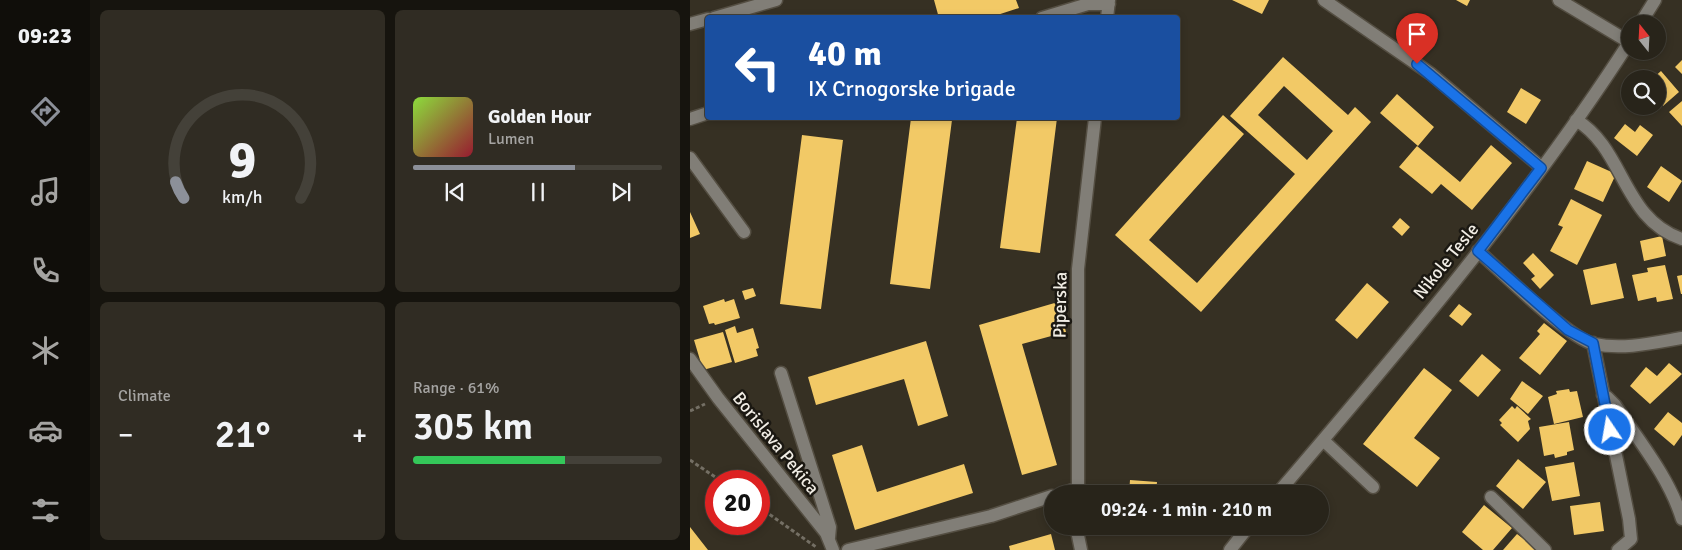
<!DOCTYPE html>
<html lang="en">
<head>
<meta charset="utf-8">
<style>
	:root { --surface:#28241a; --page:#302c23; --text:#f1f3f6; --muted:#a5a4a2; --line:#444139; --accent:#8c9099 }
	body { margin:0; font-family:Signika,sans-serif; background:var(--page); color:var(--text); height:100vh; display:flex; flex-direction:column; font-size:19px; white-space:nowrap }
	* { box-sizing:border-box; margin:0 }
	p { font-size:16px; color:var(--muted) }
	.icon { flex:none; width:28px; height:28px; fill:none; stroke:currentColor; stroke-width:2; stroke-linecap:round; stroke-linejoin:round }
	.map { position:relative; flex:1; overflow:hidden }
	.panel { display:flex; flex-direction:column; gap:10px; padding:10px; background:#16140e; width:600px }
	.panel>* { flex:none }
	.banner { position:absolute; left:15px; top:15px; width:475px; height:105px; border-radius:5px; box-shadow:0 2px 8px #0003,0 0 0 1px var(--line); background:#1a4fa0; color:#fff; overflow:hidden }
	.needle { width:32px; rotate:342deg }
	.fabs { position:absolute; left:931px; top:15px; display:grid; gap:10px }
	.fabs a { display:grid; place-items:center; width:45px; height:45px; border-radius:50%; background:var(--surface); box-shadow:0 2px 8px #0003,0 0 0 1px var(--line); font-size:25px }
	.speed { position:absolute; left:15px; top:470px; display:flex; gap:10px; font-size:25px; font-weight:700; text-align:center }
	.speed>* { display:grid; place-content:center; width:65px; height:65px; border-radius:50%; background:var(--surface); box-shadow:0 2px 8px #0003,0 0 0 1px var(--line); line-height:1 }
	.speed .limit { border:8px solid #d22; background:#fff; color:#111 }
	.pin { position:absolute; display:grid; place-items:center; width:42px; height:42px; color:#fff; margin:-51px -21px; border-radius:50% 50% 50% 0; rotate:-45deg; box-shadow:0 0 5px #0007 }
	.pin .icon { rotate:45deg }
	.me { position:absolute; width:55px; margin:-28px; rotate:348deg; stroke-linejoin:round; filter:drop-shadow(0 0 4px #0008) }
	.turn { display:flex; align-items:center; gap:18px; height:105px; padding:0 20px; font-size:22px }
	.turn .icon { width:65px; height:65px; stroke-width:2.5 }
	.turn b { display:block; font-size:35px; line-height:42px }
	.big { font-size:38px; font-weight:600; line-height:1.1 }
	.panel .tile { flex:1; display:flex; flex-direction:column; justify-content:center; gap:8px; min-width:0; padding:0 18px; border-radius:8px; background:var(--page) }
	.panel .dial { align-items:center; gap:0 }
	.dial svg { height:130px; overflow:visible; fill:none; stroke:var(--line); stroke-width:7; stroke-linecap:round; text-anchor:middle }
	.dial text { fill:var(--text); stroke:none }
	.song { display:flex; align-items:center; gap:15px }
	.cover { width:60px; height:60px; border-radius:8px; background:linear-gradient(135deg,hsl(90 70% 55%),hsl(350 70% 35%)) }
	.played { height:5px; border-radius:2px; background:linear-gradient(90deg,var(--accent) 65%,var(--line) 65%) }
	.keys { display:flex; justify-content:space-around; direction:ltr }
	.heat { display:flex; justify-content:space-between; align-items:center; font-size:28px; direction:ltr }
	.charge { height:8px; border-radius:4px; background:linear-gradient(90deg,#34c759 61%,var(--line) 0) }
	.panel .tiles { flex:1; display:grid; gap:10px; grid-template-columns:repeat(2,1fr) }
	.trip { position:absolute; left:354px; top:485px; width:285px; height:50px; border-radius:25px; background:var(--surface); box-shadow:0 2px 8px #0003,0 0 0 1px var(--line); font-weight:600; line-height:50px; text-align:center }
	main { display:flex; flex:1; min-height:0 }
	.dock { display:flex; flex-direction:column; width:90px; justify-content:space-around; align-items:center; background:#100e0a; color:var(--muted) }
	.dock .icon { width:35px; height:35px }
	.dock .on { color:var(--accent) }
	.dock b { font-size:22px; color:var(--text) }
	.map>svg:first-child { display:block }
	.building { fill:#f2c966; fill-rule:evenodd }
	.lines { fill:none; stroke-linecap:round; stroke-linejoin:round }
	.minor-casing { stroke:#544e42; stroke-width:15 }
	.path { stroke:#746f64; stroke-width:3; stroke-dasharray:4 2.5; stroke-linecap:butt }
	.minor { stroke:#817e77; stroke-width:12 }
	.route-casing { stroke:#114b97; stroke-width:12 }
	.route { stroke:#1a73e8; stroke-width:9 }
	.labels { text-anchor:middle; stroke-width:5; stroke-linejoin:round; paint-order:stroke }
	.street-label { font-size:18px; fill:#f1ede5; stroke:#1b1812 }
</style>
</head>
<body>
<main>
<nav class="dock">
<b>09:23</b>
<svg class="icon on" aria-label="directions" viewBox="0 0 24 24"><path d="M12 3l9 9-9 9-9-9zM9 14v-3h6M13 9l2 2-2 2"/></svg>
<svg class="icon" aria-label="music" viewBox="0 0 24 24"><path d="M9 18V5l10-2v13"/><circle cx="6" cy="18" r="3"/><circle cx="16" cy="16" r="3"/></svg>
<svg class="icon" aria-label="phone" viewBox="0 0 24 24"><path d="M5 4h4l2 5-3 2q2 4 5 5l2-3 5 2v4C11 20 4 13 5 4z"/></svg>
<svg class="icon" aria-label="climate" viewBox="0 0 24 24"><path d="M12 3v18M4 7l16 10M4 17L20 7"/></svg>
<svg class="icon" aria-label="car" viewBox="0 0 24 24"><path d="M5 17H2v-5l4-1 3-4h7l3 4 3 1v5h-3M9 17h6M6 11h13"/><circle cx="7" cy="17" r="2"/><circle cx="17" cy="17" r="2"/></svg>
<svg class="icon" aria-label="filters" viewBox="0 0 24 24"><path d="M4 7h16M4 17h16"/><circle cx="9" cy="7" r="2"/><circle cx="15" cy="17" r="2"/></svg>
</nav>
<section class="panel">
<div class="tiles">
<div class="tile dial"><svg viewBox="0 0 100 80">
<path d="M14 69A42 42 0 1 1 86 69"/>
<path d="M14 69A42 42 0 0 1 9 59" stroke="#8c9099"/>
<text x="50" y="56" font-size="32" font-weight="700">9</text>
<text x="50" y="72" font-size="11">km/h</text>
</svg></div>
<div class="tile">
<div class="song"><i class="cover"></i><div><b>Golden Hour</b><p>Lumen</p></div></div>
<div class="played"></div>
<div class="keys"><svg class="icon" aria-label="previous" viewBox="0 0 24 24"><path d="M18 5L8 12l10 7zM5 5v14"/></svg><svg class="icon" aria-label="pause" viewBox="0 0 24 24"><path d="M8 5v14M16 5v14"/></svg><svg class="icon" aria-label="next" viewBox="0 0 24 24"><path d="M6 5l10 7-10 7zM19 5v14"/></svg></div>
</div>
<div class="tile"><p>Climate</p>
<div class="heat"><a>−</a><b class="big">21°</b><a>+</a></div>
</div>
<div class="tile"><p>Range · 61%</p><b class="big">305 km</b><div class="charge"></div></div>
</div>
</section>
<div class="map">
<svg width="992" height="550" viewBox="0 0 992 550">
	<rect width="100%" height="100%" fill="#363023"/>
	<!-- building -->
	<path class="building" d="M244,0H326L329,8L298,18H249Z
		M542,0H579L572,14Z
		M766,0H780L777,6Z
		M593,57L658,115L665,107L681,122L511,312L425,235L533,115L554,134L459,240L507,283L605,174L540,116ZM594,86L643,131L617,160L568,115Z
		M992,60V74L985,67Z
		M971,71L989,92L973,106L968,100V79H962Z
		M831,88L851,100L836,124L817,112Z
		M707,94L744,127L728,146L690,113Z
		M992,101V126L979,112Z
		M221,118L262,120L240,289L200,284Z
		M327,118H367L350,253L310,248Z
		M935,124L945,132L950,125L963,135L947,156L924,138Z
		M112,135L153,140L131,309L90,304Z
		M801,145L822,163L782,210L751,184L742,194L709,167L727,146L770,182Z
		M897,161L926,174L913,202L884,189Z
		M971,166L992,181L979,202L957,187Z
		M881,199L912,215L887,265L860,251L873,227L868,225Z
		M0,212L10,234L0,238Z
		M710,218L720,227L712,236L702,227Z
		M972,236L976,256L954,261L950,241Z
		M843,253L864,275L850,289L841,279L845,276L833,263Z
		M926,263L934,298L901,305L893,270Z
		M975,265L983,299L967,302L966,297L948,301L942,275L958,272L957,268Z
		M992,275V294H991L987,276Z
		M677,283L699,302L667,339L645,320Z
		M63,288L66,296L55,300L52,291Z
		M34,299L35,302L44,299L50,318L25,325L24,323L19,324L13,306Z
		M368,302L376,332L332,344L367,465L332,475L289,325Z
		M769,304L782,314L772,326L759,316Z
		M854,323L877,341L850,375L829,358L850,334L847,331Z
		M45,326L47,333L63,328L69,348L66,349L68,356L45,363L35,330Z
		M33,332L42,362L13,370L4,340Z
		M236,341L258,416L228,426L214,379L126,405L118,377Z
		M792,354L811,370L788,397L769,381Z
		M979,363L992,374L960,404L940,386L956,367L967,376Z
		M734,368L762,390L724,438L750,458L727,487L673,444Z
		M832,381L853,396L838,414L820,399Z
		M879,389L880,392L887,391L893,417L864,424L858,397L867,394L866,391Z
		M822,406L825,409L827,406L841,419L838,421L840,429L828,442L810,425L812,423L809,420Z
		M978,412L992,423V435L984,446L964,429Z
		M879,422L884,450L877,452V455L865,458L864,454L854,456L849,427Z
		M172,445L187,492L274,464L283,493L165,530L142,455Z
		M828,459L856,482L833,509L806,486Z
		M884,462L890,496L862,501L855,467Z
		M440,480L467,482L466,494L439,493Z
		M910,502L914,531L884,535L880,506Z
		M794,505L822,528L803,550H793L772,532Z
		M0,527L18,550H0Z
		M361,534L365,550H320L319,546Z
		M827,534L848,550H813Z"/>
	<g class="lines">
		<defs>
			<path id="minor" d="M634,0L741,74L851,167
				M869,0L939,42
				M24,18L86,0
				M352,18L398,4H419
				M417,18L419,0
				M0,24L18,19
				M950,24L965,0
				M0,119L18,113
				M886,120C935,149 932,219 992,239
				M0,158L54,232
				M788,251C812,272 878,338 904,344C933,350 963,343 992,338
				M903,343L939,519L941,539L928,550
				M0,359L28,398L136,533L143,550
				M91,373L140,527L139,538
				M913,395L917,397L925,405C949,441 979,477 992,519
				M633,440L683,487
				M371,494L388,488
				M388,494V269L405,118
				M587,494C710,350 838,200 940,41
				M801,497L855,550
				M386,526L391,550
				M158,550L301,516L362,496
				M540,550L559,526"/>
		</defs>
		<!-- minor casing -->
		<use href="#minor" class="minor-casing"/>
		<!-- path -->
		<path class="path" d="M0,411L15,404
			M0,460L31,481
			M69,507L126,547"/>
		<!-- minor -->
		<use href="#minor" class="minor"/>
	</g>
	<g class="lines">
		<defs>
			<path id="route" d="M727,64L851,168L788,251L878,330L903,343L920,430"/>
		</defs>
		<!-- route casing -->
		<use href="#route" class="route-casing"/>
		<!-- route -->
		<use href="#route" class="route"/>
	</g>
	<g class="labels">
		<!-- street labels -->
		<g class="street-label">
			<text transform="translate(756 261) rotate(-51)" y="6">Nikole Tesle</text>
			<text transform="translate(370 305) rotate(-89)" y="6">Piperska</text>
			<text transform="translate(86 443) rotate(51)" y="6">Borislava Pekica</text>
		</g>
	</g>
</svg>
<div class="fabs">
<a><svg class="needle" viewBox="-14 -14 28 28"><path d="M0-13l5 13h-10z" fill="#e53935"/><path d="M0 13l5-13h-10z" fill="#a5a4a2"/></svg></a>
<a><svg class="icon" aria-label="search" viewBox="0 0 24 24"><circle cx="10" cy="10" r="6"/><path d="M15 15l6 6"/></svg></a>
</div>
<div class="speed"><div class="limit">20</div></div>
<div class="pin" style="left:727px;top:64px;background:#d93025"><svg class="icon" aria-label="arrive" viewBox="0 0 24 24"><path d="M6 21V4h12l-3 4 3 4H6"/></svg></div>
<svg class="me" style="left:920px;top:430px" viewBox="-20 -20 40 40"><circle r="17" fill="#1a73e8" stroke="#fff" stroke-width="3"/><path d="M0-11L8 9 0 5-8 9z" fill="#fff"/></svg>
<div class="trip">09:24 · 1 min · 210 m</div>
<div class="banner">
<div class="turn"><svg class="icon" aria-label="left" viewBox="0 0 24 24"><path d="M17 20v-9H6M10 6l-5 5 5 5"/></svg><div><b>40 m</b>IX Crnogorske brigade</div></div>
</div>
</div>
</main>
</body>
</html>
